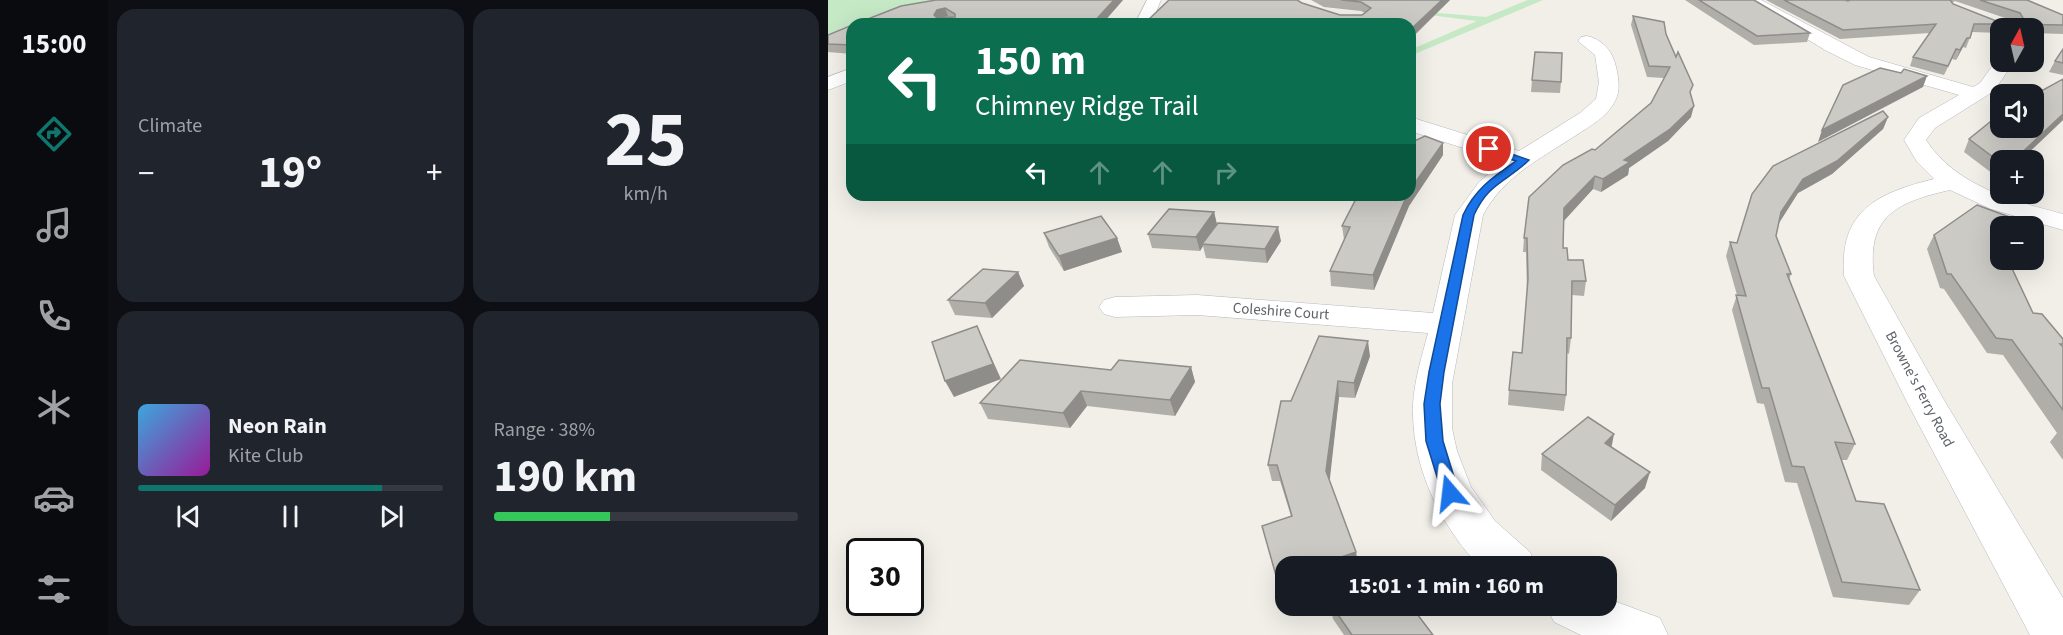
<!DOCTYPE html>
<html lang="en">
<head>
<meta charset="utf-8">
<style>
	:root { --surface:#171b24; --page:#20242c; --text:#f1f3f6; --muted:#9ea1a6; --line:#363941; --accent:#0f766e }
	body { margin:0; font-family:"Source Sans 3",sans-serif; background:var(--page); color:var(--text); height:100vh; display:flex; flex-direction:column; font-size:22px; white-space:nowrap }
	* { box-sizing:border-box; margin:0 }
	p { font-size:20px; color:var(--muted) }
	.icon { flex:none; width:33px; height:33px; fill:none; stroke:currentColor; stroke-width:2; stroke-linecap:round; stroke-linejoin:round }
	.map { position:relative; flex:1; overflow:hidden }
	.sheet { display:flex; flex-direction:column; gap:9px; padding:9px; background:#0d0f14; width:720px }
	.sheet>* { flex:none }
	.banner { position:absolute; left:18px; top:18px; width:570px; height:183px; border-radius:18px; box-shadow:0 6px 24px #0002; background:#0b6e4f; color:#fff; overflow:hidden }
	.needle { width:39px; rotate:8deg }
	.controls { position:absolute; left:1162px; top:18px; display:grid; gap:12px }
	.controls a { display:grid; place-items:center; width:54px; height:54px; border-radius:12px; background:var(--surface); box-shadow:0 6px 24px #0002; font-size:30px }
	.speed { position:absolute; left:18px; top:538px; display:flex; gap:12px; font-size:30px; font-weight:700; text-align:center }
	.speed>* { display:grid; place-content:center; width:78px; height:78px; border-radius:50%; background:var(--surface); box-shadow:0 6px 24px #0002; line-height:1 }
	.speed .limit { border:3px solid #111; border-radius:9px; background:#fff; color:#111 }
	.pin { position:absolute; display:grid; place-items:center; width:51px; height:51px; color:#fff; margin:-26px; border:3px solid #fff; border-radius:50%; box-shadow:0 2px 6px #0007 }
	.me { position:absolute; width:66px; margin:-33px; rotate:343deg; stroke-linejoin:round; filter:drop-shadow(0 0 4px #0008) }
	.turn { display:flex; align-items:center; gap:21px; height:126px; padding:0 30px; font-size:27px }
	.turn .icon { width:78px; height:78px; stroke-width:2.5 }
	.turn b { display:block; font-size:42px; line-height:51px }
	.lanes { display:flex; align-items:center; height:57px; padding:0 30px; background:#0003; justify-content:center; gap:30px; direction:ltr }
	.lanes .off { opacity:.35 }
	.big { font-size:45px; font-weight:700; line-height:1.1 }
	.sheet .widget { flex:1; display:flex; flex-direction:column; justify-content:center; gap:9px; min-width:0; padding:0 21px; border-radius:18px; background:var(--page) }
	.sheet .dial { align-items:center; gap:0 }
	.dial b { font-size:78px; line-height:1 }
	.song { display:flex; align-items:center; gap:18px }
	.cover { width:72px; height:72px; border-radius:9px; background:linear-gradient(135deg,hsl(200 70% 55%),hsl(300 70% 35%)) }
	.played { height:6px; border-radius:3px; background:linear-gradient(90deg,var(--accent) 80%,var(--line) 80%) }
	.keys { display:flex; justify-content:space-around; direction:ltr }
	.heat { display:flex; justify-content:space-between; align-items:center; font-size:33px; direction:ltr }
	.charge { height:9px; border-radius:4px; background:linear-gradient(90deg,#34c759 38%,var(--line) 0) }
	.sheet .tiles { flex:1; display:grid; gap:9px; grid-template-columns:repeat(2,1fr) }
	.trip { position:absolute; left:447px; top:556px; width:342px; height:60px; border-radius:18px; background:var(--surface); box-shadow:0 6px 24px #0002; font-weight:700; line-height:60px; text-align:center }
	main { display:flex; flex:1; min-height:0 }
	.menu { display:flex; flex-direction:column; width:108px; justify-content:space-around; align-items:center; background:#090b0e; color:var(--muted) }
	.menu .icon { width:42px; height:42px }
	.menu .current { color:var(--accent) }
	.menu b { font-size:27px; color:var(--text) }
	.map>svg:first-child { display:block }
	.green { fill:#c5e8c5 }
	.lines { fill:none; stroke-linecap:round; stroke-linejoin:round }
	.minor-casing { stroke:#b5b8bc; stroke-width:1 }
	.minor { fill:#fff; fill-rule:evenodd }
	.wall { fill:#afaea9 }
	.shaded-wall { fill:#8f8d8a }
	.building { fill:#cccac5; stroke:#8f8d8a; stroke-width:1.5; fill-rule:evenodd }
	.route { fill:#1a73e8; stroke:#114b97; stroke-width:1.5 }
	.labels { text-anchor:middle; stroke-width:4.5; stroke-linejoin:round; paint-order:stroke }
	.street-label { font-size:15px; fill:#5f6368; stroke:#fff }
</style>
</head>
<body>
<main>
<nav class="menu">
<b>15:00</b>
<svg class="icon current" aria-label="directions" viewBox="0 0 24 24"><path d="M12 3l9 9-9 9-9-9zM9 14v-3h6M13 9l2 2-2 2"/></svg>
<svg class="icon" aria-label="music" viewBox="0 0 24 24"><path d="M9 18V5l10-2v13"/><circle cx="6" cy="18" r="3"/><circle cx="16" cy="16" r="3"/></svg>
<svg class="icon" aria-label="phone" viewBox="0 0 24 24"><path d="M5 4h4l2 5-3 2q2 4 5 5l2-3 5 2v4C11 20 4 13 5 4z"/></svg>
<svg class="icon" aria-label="climate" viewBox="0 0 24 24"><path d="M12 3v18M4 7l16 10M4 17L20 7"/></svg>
<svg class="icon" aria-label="car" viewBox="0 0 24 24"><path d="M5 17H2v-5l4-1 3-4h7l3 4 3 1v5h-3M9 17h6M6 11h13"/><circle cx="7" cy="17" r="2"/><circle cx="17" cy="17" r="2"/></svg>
<svg class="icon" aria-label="filters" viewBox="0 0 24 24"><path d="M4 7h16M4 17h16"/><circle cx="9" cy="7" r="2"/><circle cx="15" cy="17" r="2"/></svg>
</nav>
<section class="sheet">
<div class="tiles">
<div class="widget"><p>Climate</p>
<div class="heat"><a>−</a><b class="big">19°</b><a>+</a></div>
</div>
<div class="widget dial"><b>25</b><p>km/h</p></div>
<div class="widget">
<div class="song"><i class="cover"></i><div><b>Neon Rain</b><p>Kite Club</p></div></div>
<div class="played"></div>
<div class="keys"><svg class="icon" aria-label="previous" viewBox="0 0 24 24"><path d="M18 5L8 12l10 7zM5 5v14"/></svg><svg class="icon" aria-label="pause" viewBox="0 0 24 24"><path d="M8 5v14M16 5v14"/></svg><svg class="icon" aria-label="next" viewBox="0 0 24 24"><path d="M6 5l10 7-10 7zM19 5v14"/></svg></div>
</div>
<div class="widget"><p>Range · 38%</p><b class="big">190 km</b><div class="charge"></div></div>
</div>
</section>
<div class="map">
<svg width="1235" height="635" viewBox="0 0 1235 635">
	<rect width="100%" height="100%" fill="#f1efe8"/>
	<!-- green -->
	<path class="green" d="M0,0H105L12,29L24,30V34H0Z
		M700,0H715L582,56V50L649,21L539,7L658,17Z"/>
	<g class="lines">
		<defs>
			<path id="minor" d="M319,0H333L323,24H307Z
				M915,0H933L1041,57L1145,87L1152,83L1170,58L1173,57V62H1186L1166,91L1107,128L1098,140C1128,186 1185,201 1235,214V230L1163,209L1122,190C1069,202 1038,216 1046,276L1116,400L1235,598V635H1202L1080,404L1016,276C1011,211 1049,193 1106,179L1089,162L1076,140L1091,118L1131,95L1027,65L997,50Z
				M759,36C773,39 783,49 787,63C790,74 793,88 788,99C781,116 762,126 747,136C713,158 675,177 655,215L624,384V428L629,451L643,487L667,521L702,552L709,567H652C611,524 583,465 585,405C586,381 594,356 600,333L369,315L287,317L276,314L271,307L276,300L287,297L369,295L605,313L627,215L651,182L676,161L582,131V117L691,151L752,113L768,99L771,82L767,55L750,41L753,37Z
				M24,68V81L0,90V77Z
				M778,598L832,618L840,635H753L726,622L718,606H778Z"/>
		</defs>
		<!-- minor casing -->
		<use href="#minor" class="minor-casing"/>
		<!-- minor -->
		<use href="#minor" class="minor"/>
	</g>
	<!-- wall -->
	<path class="wall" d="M108,0H295L274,24H27Z
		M483,0H622L583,39L319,21L474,3L512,15H534L537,13L533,11L496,7Z
		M857,0H926L982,33L979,42L926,45Z
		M938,0H1017L1020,1L1022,0H1198L1235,15V34L1206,33V28H1176L1179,21H1186L1127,1L1124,3L1125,4L1176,24L1172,33L1144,32L1138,48L1135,47L1128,60L1124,59L1116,75L1082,66L1085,57L1102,33L1012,39Z
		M805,16L838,34L862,95L863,117L840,141L801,168L800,175L773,192L765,189L736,220L735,248L740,260L758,281L756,296L744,295L743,338L741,354L739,353L738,395L736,411L680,405L681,390L694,353L699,293L698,252H695L696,238L823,103L836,78L819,77L803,25Z
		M24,25V54L0,52V35Z
		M1235,49V75L1221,72L1227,61Z
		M704,80L733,82L732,93L703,92Z
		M1060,117L1055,129L1004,174L970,193L951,223L948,236L963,274L961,280L1027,444L1019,460H1013L1028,501L1092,590L1081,605L1005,597L969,483L957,482L936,404L929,403L904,310L909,295L898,256L902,242L909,243Z
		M1235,120L1193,160H1173V180L1136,152L1141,139Z
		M615,143V155L581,206L546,290L503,286L502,271L516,240L514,226Z
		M386,212L389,224L453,241L439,263L378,258L375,246L372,251L324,248L320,234Z
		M216,233L289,238L294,252L236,271L221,247Z
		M1106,235L1173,260L1205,313L1235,339V460L1222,442L1229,433L1175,355L1159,353L1116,289L1112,288L1099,249Z
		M190,272L196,286L164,318L127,315L120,300Z
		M542,356L527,398L511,397L501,480L528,552L530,567H458V593L453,595L438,541L463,516L452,481H444L440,465L463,401Z
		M363,367L367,382L347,416L259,406L242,428L160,419L152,403L283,370Z
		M784,447L817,488L783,521L713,470L714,454Z
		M502,606H583L605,635H516L505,619Z"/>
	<!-- shaded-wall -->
	<path class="shaded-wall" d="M286,0H295L274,24H264Z
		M614,0H622L582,39V30Z
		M117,8L120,16L112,18L110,23L106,15L109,10Z
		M1139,38L1135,47L1128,60L1132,50Z
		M1099,76L1095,87L990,142L994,130Z
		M866,106L863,117L840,141L801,168L800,175L773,192L775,179L796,160Z
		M1235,114V120L1193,160H1186Z
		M1060,117L1055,129L1004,174L970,193L949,226L953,212L975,179Z
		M615,143V155L581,206L546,290L545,275L579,195H582V190Z
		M767,176L765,189L735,222L736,208Z
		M386,212L389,225L374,244L375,246L372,251L368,237Z
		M450,227L453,241L439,263L437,249Z
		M289,238L294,252L236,271L231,256Z
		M190,272L196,286L164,318L157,303Z
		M149,326L173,379L126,397L117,381Z
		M540,341L542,356L527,398L526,383Z
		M363,367L367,382L347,416L342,400Z
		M510,381L511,397L501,487L498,471Z
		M253,391L259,406L242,428L235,413Z
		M786,434L783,450L777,443Z
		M822,472L817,488L783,521L787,505Z
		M528,552L530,567H484Z
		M458,576V593L453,595L449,579Z"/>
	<!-- building -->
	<path class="building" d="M108,0H286L264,24H27L73,6ZM117,8L127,14V17L109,18L106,15L109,10Z
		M341,0H469L474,3L512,15H534L543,8L533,2L513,0H614L582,30V24H294L300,21H319Z
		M871,0H926L982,33L929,36Z
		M956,0H1017L1020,1L1022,0H1122L1125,4L1176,24H1146L1142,38H1139L1132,50L1128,49L1120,66L1085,57L1108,24L1015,30Z
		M1152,0H1199L1235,15V25L1178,24L1179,21H1193L1195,18L1192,13Z
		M805,16L836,22L838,34L848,57L850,52L865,85L862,92L866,106L842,129L796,160L802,162L775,179L767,176L736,208L735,248H739L740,260H755L758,281H744L743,338H739L738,395L681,390L685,352L694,353L700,279L699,238H696L701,197L735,165L764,149L767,150L823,103L842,67L821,66Z
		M24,25V45L0,44V35Z
		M1235,49V63L1227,61Z
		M707,52L734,53L733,82L704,80Z
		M1052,68L1073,73L1076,69L1099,76L994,130L1015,85Z
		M1235,79V114L1186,160H1173V163L1141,139L1173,113V128H1206V95Z
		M1055,111L1060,117L1009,161L975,179L953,212L948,236L963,274H959L1027,444L1007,442L1028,501L1056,504L1092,590L1014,582L976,467L964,466L941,388H934L908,295L918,296L902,242L909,243L924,194L945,166Z
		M597,136L615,143L582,190V143Z
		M530,195H579L545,275L502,271L522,227L514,226Z
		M1149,205L1206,226H1173V260H1180L1205,313L1214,314L1235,339V344H1232L1235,347V410L1184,340L1168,338L1123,274H1119L1106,235Z
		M341,209L386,212L368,237L320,234Z
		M273,216L289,238L231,256L216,233Z
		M390,223L450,227L437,249L374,244Z
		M155,269L190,272L157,303L120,300Z
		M149,326L165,364L117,381L104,342Z
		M491,336L540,341L526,383L510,381L498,471L528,552L484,567H458V576L449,579L434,526L464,516L449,465H440L453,401H463Z
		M192,360L283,370L291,360L363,367L342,400L253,391L235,413L152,403Z
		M760,417L786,434L777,443L822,472L787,505L714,454Z
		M504,606H583L605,635H524Z"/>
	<!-- route -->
	<path class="route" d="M661,146L701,160C679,182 661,182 646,215L616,372L612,404L615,441L631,493L629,498L622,500L616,498L614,493L598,441L596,404L601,372L635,215C647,189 665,177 688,161L657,151L656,149Z"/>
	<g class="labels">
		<!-- street labels -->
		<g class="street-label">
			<text transform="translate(453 311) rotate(4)" y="5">Coleshire Court</text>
			<text transform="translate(1092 389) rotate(62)" y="5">Browne's Ferry Road</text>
		</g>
	</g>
</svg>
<div class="controls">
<a><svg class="needle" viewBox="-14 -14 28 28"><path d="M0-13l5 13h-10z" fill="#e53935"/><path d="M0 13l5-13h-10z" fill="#9ea1a6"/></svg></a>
<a><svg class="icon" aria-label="sound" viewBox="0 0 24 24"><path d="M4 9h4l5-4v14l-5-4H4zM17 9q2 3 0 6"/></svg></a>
<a>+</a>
<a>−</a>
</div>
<div class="speed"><div class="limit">30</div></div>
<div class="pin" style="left:661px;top:149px;background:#d93025"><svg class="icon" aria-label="arrive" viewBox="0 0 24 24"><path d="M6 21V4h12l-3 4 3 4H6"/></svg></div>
<svg class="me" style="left:622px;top:493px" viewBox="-20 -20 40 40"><path d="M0-17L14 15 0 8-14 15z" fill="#1a73e8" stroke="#fff" stroke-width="4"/></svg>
<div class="trip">15:01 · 1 min · 160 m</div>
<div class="banner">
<div class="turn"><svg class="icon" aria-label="left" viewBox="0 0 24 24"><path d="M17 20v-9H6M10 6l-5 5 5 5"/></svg><div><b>150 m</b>Chimney Ridge Trail</div></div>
<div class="lanes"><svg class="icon" aria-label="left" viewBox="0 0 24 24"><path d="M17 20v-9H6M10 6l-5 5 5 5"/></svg><svg class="icon off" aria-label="ahead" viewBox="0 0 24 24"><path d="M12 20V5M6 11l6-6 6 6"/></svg><svg class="icon off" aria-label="ahead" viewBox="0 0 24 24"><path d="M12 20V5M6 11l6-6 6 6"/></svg><svg class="icon off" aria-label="right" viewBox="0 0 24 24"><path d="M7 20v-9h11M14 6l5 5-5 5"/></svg></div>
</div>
</div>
</main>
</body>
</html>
